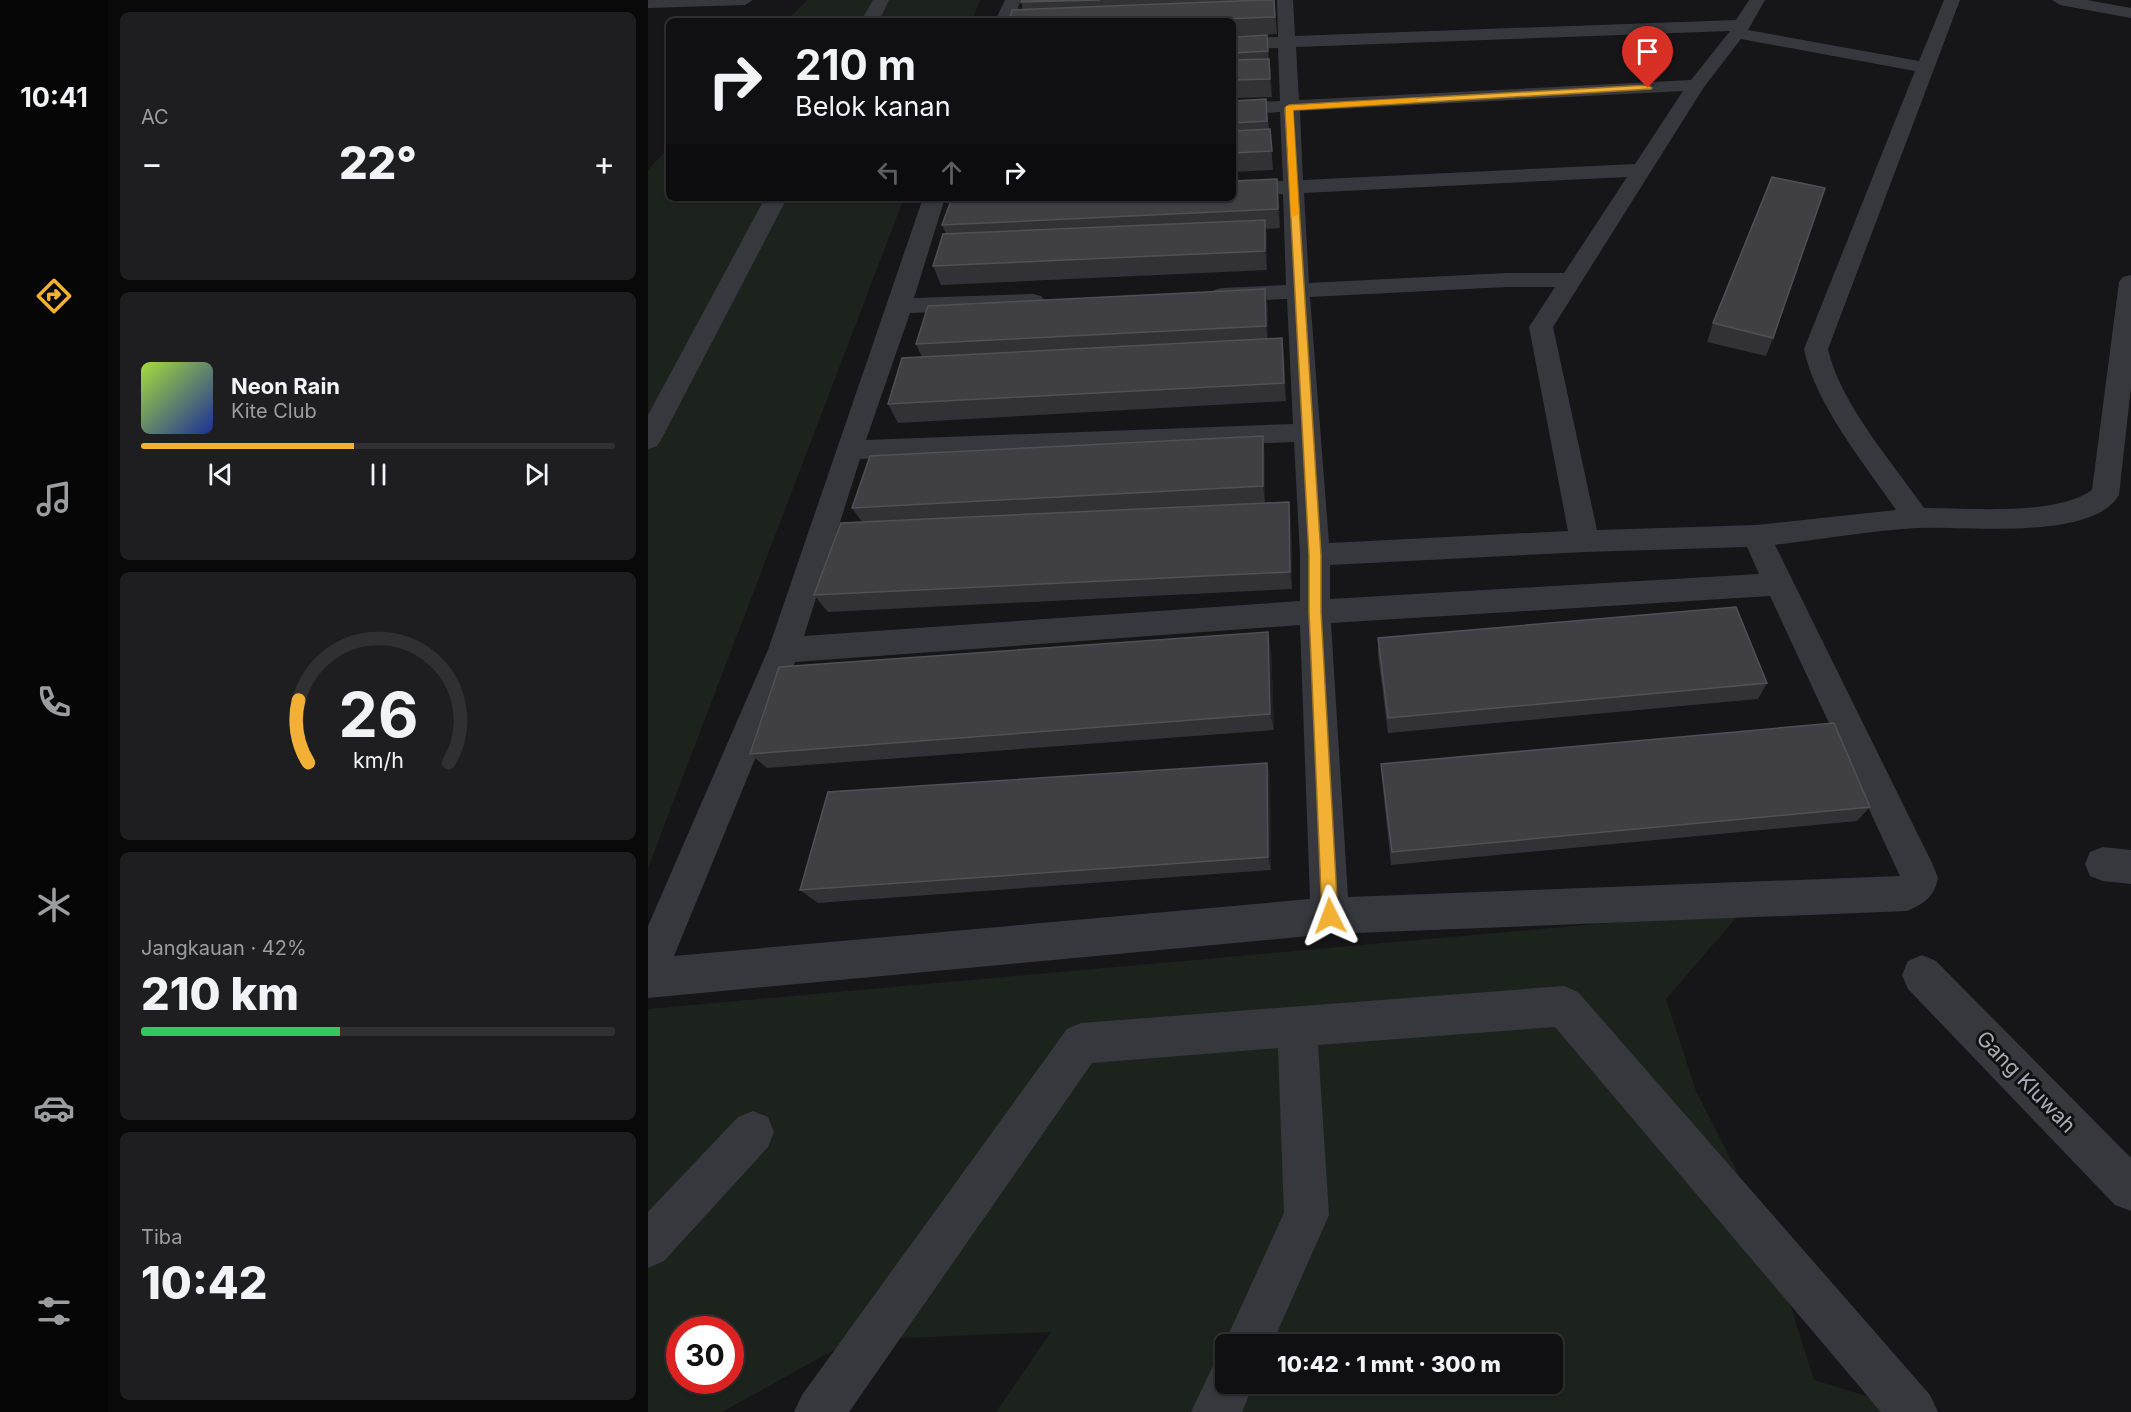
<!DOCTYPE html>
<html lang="id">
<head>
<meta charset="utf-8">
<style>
	:root { --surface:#101012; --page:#1e1e20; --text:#f1f3f6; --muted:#9c9d9f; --line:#303032; --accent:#f2b134 }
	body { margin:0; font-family:Inter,sans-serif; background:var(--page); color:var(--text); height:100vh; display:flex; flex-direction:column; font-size:22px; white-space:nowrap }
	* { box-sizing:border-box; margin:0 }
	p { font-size:20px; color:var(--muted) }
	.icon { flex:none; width:33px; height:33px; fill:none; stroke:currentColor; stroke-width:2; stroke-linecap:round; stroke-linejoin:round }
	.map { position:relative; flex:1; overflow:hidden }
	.drawer { display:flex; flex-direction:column; gap:12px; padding:12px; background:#09090a; width:540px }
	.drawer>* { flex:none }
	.hud { position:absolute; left:18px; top:18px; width:570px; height:183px; border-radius:9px; box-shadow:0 2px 4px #0004,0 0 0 2px var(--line); background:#101012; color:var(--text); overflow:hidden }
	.speed { position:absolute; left:18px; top:1316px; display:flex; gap:12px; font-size:30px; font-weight:700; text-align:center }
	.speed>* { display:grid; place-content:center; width:78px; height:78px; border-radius:50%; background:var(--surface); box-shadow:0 2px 4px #0004,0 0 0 2px var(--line); line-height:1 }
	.speed .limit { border:9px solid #d22; background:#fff; color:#111 }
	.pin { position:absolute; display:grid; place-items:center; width:51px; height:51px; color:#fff; margin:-62px -26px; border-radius:50% 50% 50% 0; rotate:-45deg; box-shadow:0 0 6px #0007 }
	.pin .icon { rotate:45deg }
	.me { position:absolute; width:66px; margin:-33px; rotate:357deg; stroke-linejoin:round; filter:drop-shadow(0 0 4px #0008) }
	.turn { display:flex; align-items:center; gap:21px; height:126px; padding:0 30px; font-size:27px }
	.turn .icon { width:78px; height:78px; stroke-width:2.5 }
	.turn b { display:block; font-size:42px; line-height:51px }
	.lanes { display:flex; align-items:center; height:57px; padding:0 30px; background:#0003; justify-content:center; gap:30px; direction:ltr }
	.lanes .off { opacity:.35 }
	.big { font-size:45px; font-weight:800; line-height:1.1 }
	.drawer .tile { flex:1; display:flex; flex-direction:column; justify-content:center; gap:9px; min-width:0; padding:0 21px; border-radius:9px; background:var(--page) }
	.drawer .dial { align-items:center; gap:0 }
	.dial svg { height:156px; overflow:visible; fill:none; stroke:var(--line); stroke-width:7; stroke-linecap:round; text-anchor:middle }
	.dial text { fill:var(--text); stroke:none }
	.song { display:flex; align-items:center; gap:18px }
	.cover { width:72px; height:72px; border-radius:9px; background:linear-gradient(135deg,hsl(80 70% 55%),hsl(230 70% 35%)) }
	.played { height:6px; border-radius:3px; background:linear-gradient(90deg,var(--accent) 45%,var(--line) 45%) }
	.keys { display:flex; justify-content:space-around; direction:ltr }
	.heat { display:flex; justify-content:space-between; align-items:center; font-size:33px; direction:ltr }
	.charge { height:9px; border-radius:4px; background:linear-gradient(90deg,#34c759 42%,var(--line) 0) }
	.trip { position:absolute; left:567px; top:1334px; width:348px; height:60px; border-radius:9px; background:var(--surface); box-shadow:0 2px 4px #0004,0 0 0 2px var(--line); font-weight:800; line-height:60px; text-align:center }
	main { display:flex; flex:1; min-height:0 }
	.dock { display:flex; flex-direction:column; width:108px; justify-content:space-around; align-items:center; background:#060607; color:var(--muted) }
	.dock .icon { width:42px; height:42px }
	.dock .active { color:var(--accent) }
	.dock b { font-size:27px; color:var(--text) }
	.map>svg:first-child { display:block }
	.green { fill:#1c231d; fill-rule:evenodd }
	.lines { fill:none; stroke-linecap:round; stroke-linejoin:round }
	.minor { fill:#37383d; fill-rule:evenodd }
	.wall { fill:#323236 }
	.shaded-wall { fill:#212124 }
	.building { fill:#3f3f44; stroke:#4f5156; stroke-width:1.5 }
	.route { fill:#f2b134; stroke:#9d7322; stroke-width:1.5 }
	.slow { fill:#f59e0b }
	.labels { text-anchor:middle; stroke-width:6; stroke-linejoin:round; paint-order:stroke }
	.near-street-label { font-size:21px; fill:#a8adb8; stroke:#111113 }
</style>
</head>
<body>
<main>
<nav class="dock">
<b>10:41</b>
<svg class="icon active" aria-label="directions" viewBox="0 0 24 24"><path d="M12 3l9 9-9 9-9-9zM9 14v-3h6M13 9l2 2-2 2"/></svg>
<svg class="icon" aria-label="music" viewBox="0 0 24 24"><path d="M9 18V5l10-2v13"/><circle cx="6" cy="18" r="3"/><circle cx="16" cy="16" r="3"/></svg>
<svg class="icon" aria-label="phone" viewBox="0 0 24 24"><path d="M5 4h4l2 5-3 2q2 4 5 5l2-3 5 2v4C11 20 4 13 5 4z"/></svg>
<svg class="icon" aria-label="climate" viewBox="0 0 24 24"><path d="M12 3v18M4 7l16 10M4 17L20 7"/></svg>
<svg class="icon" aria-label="car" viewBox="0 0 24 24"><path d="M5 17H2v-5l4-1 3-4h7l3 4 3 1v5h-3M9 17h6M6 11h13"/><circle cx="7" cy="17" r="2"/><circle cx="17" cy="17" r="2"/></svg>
<svg class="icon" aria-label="filters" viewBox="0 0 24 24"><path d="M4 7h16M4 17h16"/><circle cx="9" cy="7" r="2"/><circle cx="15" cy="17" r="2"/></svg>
</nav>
<section class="drawer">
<div class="tile"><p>AC</p>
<div class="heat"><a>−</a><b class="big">22°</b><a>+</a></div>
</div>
<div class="tile">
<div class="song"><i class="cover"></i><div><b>Neon Rain</b><p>Kite Club</p></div></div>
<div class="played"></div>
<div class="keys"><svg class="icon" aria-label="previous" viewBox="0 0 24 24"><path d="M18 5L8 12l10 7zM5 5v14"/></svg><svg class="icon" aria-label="pause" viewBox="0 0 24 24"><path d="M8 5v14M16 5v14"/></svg><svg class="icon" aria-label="next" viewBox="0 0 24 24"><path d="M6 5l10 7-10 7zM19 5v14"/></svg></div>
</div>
<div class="tile dial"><svg viewBox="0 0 100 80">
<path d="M14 69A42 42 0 1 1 86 69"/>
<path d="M14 69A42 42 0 0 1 9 37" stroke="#f2b134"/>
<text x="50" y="56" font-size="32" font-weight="700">26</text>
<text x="50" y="72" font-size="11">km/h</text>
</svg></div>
<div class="tile"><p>Jangkauan · 42%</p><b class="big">210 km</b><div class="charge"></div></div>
<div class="tile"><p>Tiba</p><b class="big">10:42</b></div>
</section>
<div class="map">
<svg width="1483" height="1412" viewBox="0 0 1483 1412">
	<rect width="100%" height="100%" fill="#161618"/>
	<!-- green -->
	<path class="green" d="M159,0H332L324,21H139Z
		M21,147V198H256L0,868V170Z
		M1094,911L1018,999L1048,1091L1118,1229L1166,1380L1271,1412H348L403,1332L204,1340L74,1412H0V1009ZM32,1329H82V1380H32ZM578,1344H904V1383H578Z"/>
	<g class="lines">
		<!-- minor -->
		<path class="minor" d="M0,0H105L97,5L0,8Z
			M225,0H241L231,21H213Z
			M357,0H373L365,21H347Z
			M629,0H645L647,36L1088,20L1101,0H1117L1100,30L1271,61L1296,0H1312L1180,349C1192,403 1244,462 1276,508C1321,508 1408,516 1444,490L1471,282L1475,277L1483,275V387L1471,495C1445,541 1316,526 1269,528C1221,531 1174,539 1127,545L1284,863L1290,878C1286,897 1276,904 1259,911L682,934L0,998V926L120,650L275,198H297L266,298L385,294L393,296L397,301L393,306L385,308L262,313L218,440L645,424L639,299L574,302L566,300L562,295L566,290L574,288L638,285L635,194L585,196V184L635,181L632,112L585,115V103L632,101L630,48L585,49V39L630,37ZM1082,31L1043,80L651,100L648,47ZM1093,39L1267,71L1156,349C1167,404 1216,463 1248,510L1108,525L949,530L905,327L1056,87ZM1035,91L987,164L655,180L652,111ZM979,177L916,273H858L661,283L656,193ZM858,287H907L881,327L920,531L681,543L662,297ZM646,442L652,555V601L156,636L212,459ZM1099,547L1111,574L682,599V565L937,552ZM1122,596L1252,876L700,897L683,623ZM652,625L662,899L26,956L147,662Z
			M1404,0H1439L1483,8V18L1412,5Z
			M117,198H139L13,440L9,446L0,449V415Z
			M1455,847L1483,850V884L1455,881L1442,876L1437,864L1442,852Z
			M1274,955L1288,961L1483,1158V1211L1467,1205L1260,989L1254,975L1260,961Z
			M916,986L930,992L1282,1395L1290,1412H1233L907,1027L670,1045L681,1215L624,1344H578V1347L576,1344L636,1213L630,1048L444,1063L201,1412H146L154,1395L419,1029L433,1023Z
			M105,1111L120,1117L126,1132L120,1147L16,1261L0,1268V1212L90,1117Z
			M578,1360V1383H606L594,1412H543L565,1366Z"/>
	</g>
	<!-- wall -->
	<path class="wall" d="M374,0H626L629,34L585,36V21H361L375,10L373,2Z
		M619,35L624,97L585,98V37Z
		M618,99L621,129H622L625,170L585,172V101Z
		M629,179L632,228L618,229L619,239V270L293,285L285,266L298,234L294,225Z
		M617,289L620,308V339L634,338L636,357L638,401L250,423L240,404L274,357L268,344Z
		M1065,323L1125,338L1118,356L1059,342Z
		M617,455V503L643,520L644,589L180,612L166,595L214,522L204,508Z
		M730,638L1119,683L1110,699L740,733L730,655Z
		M623,648L626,730L119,768L102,754Z
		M619,763L622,778L623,870L170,903L152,890Z
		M733,764L1222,807L1209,821L743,865L734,779Z"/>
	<!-- shaded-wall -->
	<path class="shaded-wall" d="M619,35L623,77L624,97L622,79Z
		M629,179L631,198L632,228L630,209Z
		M617,220L619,239V270L617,251Z
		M617,289L620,308V345L618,326Z
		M634,338L636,357L638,401L636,383Z
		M615,436L617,455V504L615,486Z
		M641,502L643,520L644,589L642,572Z
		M620,632L623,648L626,730L622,714Z
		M619,763L622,778L623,870L620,857Z"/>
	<!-- building -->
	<path class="building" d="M374,0H452L373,2Z
		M614,0H626L627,17L526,21H361L364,10Z
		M619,35L620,51L585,53V37Z
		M621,59L622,79L585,80V60Z
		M618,99L619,121L585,123V101Z
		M622,129L624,151L585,153V131Z
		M1124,177L1177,188L1125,338L1065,323Z
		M629,179L630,209L294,225L304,198H585V181Z
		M617,220V251L285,266L295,234Z
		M617,289L618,326L268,344L280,306Z
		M634,338L636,383L240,404L254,358Z
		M615,436V486L204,508L222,456Z
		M641,502L642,572L166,595L193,523Z
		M1088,607L1119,683L740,718L730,638Z
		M620,632L622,714L102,754L131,667Z
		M1186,723L1222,807L744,852L733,764Z
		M619,763L620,857L152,890L180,792Z"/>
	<!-- route -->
	<path class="route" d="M1000,85L1004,88L1003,89L645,110L673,555V612L690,916L687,922L682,924L676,922L674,916L661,612V555L637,108L641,105Z"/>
	<!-- slow -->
	<path class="slow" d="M767,98L771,101L770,102L645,110L651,215L643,217L638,106Z"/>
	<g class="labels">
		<!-- near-street labels -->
		<g class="near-street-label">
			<text transform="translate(1378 1082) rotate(46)" y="7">Gang Kluwah</text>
		</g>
	</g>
</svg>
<div class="speed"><div class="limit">30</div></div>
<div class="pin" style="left:1000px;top:88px;background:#d93025"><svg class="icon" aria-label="arrive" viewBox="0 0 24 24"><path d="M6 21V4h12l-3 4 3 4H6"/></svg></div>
<svg class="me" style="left:682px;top:916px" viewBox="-20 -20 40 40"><path d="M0-17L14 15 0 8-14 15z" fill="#f2b134" stroke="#fff" stroke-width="4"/></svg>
<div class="trip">10:42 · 1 mnt · 300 m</div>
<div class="hud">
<div class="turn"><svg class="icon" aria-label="right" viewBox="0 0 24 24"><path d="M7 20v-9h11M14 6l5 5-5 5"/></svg><div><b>210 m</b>Belok kanan</div></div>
<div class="lanes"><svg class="icon off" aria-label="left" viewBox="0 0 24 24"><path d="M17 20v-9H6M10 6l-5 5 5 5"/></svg><svg class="icon off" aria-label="ahead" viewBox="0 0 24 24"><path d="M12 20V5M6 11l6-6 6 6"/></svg><svg class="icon" aria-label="right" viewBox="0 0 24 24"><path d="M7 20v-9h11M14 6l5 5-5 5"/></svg></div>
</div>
</div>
</main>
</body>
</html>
